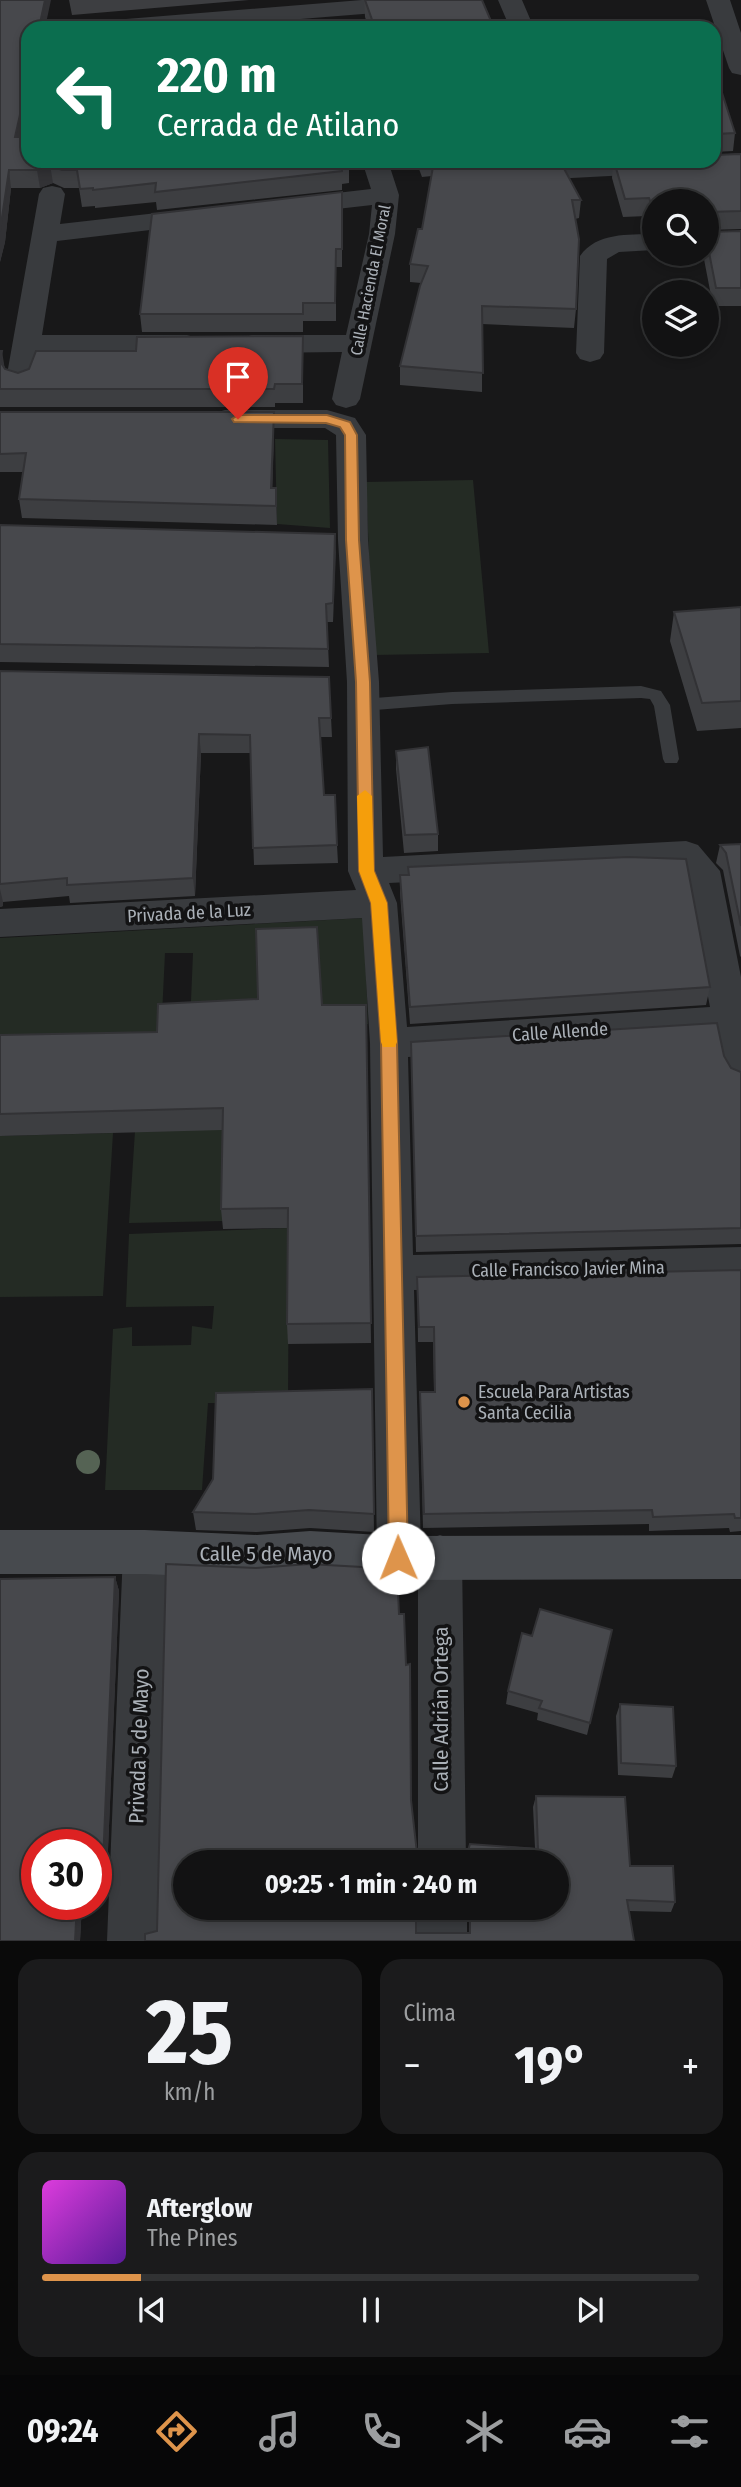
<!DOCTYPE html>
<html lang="es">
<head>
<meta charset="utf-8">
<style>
	:root { --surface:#121213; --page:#1b1b1c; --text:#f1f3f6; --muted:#9c9ea0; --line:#313233; --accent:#de944b }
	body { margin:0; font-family:"Fira Sans Condensed",sans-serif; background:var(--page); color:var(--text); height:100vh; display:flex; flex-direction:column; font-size:26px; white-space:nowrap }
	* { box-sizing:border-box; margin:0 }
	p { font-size:23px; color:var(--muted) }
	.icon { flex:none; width:38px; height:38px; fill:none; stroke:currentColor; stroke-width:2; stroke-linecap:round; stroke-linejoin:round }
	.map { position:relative; height:1941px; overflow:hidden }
	.details { display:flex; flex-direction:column; gap:18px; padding:18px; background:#0a0a0a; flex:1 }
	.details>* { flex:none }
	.banner { position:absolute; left:21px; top:21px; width:700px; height:147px; border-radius:21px; box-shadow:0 4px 10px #0003,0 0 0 2px var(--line); background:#0b6e4f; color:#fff; overflow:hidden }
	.fabs { position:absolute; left:642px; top:189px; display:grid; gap:14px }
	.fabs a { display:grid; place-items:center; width:77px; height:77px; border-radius:50%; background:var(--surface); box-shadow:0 4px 10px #0003,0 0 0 2px var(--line); font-size:35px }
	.speed { position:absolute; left:21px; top:1829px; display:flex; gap:14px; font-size:35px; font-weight:700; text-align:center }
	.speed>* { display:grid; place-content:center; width:91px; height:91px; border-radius:50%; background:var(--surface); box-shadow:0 4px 10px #0003,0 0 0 2px var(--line); line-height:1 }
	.speed .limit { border:10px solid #d22; background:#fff; color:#111 }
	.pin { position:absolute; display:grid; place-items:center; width:60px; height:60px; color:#fff; margin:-72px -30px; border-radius:50% 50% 50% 0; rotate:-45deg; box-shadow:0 0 7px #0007 }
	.pin .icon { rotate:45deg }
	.me { position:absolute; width:77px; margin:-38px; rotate:359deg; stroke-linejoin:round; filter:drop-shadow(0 0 5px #0008) }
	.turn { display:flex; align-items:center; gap:24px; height:147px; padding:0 21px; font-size:32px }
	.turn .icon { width:91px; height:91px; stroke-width:2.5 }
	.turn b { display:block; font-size:49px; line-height:60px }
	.big { font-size:52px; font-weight:700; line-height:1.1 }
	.details .card { flex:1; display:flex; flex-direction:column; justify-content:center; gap:10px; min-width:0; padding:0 24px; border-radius:21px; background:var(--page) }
	.details .dial { align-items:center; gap:0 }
	.dial b { font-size:91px; line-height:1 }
	.song { display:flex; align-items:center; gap:21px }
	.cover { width:84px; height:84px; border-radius:10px; background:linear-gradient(135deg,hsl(300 70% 55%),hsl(270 70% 35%)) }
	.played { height:7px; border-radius:4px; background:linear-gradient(90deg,var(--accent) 15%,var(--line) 15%) }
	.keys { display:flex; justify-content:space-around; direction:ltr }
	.heat { display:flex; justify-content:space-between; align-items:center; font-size:38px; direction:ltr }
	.details .tiles { flex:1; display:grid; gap:18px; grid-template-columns:1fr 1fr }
	.card:last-child { grid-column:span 2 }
	.trip { position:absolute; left:173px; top:1850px; width:396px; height:70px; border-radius:35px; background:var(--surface); box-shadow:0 4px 10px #0003,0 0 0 2px var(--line); font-weight:700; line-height:70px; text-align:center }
	.dock { display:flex; height:112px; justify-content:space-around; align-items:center; background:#070708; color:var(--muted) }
	.dock .icon { width:49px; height:49px }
	.dock .on { color:var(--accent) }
	.dock b { font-size:32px; color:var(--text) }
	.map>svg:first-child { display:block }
	.green { fill:#242b24 }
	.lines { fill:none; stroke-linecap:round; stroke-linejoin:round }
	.service { fill:#393b3e; fill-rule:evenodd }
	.minor { fill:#393b3e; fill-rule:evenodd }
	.secondary { fill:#474a4e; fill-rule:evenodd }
	.tree { fill:#556354 }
	.wall { fill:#3d3e41; fill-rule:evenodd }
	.shaded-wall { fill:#323235 }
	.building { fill:#47484c; stroke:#323235; stroke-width:2; fill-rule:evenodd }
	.route { fill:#de944b; stroke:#906031; stroke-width:2 }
	.slow { fill:#f59e0b }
	.poi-dot { fill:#de944b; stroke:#131314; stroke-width:2.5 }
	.labels { text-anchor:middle; stroke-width:7; stroke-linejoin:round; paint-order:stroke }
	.far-street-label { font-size:16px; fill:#abb1b8; stroke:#131314 }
	.street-label { font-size:18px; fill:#abb1b8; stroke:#131314 }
	.poi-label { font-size:18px; fill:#abb1b8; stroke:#131314; text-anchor:start }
	.near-street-label { font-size:21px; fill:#abb1b8; stroke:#131314 }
</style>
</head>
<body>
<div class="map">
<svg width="741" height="1941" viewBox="0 0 741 1941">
	<rect width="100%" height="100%" fill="#181819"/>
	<!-- green -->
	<path class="green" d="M275,439L328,440L330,528L277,524Z
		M473,480L489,653L373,655L366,482Z
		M364,918L368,1024L352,1027L259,1023L190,1025L193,953H165L161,1036L0,1058V938Z
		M225,1129L223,1221L129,1223L135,1131Z
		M113,1133L103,1296L0,1297V1136Z
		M289,1228L288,1403H208L202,1490H105L113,1329L132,1327V1346L191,1345L192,1326L212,1329L214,1306L126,1307L129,1234Z"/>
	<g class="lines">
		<!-- service -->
		<path class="service" d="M641,686L661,691L670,705L679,759L677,763H665L663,759L654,706L650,699L641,698L452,704L362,711L354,705L362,699L452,692Z"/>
		<!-- minor -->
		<path class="minor" d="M362,0H462L458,5L450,7L190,28H89L93,23L101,21Z
			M498,0H522L534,28H510Z
			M706,0H730L741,33V75L732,73L729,68Z
			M741,153V169L534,180L525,177L521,172L525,167L534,164L595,161H714V155Z
			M362,161H388L399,195L395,234L360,399L356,405L346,408L336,405L332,399L342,352L252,353L242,350L238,344L242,338L252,335H346L369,234L372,205L293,214L284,212L280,206L284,200L293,198L371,189Z
			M52,186L61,188L65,194L60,224L201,208L210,210L214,216L210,222L201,224L57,241L42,335H187L197,338L201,344L197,350L187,353H39L34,380L30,386L20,389L10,386L6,380L39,194L43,188Z
			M654,234V250L619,252L607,259L604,353L600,359L590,362L580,359L576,353L580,256C597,232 628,235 654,234Z
			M225,410H327L355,418L366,435L368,540L379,682L383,857L686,841L698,845L720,871L741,977V1088L728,1083L722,1072L715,1037L408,1057L413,1255L741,1247V1283L414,1290L421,1548L424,1541L440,1535L456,1541L462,1556L466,1862H418V1567L415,1573L399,1579L383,1573L377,1558L370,1043L362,918L0,937V909L356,890L348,871L347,682L338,540L336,435L325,428H225L215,425L210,419L215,413ZM678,868L685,876L710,1007L407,1027L397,903L389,883Z
			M145,1531L161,1537L167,1552L157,1941H107L123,1552L129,1537Z
			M417,1908H467V1941H417Z"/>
		<!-- secondary -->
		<path class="secondary" d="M0,1530H145L257,1535L310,1531L399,1536L741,1535V1579L399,1580L310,1575L257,1579L145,1574H0Z"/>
	</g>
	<!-- trees -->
	<circle class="tree" cx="88" cy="1462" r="12"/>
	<!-- wall -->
	<path class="wall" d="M0,0L22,137L28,161L349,165V183L342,184V190L157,210L156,202L95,208V206L82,207L79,188H64L53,183L40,188H11L5,242L0,262Z
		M69,0H249L72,15Z
		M364,0L486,11L494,28H369L365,17Z
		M714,68L735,133L733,151L714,152Z
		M741,154V229L708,230V232L741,231V306H713L703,254H707V201H654V224H649L647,216L623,217L612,178L613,161Z
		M416,161H547L532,163L581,200L579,218L575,219L576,309L574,328L482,324V392L400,385V366L421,283L410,282V264L422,229L432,176L422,177Z
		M342,192V267H336V321H303V332H142L140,314Z
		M303,336V403H275V407H0V351L5,369L18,373L136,351Z
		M0,412L274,431L272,488H276L277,525L22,518L19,499L23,472H0Z
		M0,525L335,534L333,622H327L329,667L0,662Z
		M741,607V728L697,731L670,641L674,612Z
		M0,671L329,677L332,737H320L324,795L337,845L338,863L254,865L250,753H201L195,896L70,903L69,896L3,902V906L0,907Z
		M396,751L438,834V851L404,853L396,769Z
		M741,844V957L740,956L723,870L716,863L720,845Z
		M408,867L710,987L706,1005L410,1024L400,893V875H408Z
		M322,1005H366L371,1343L288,1344L287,1324L288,1228L223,1229L221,1209L222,1130L0,1136V1035L157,1032Z
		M411,1042L724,1056L731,1068L741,1072V1244L416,1252Z
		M741,1270V1531L730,1532L729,1528L649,1531V1524L423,1528L420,1407V1392H434L433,1342H418L417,1277Z
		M372,1389L374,1532L310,1528L257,1532L196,1530L193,1512Z
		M166,1564L256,1568L309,1564L397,1569L399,1614H404L406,1665L410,1664L411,1800L417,1853L467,1854L470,1844L535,1848L533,1807L536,1796L625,1797L630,1866H673L675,1902L671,1912L629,1911L634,1941H145V1934L157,1931ZM186,1862H556V1908H469V1933H416V1908H186Z
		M115,1577L119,1591L107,1873L96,1874V1844L37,1904H82L80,1941H0Z
		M612,1630L587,1735L537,1720L538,1713L506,1704L508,1691L532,1636Z
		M620,1704L676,1766L672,1778L618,1775L616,1716Z"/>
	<!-- shaded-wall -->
	<path class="shaded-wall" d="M45,0H51L45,28H39Z
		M28,79V109L18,155L15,137Z
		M520,161H547L524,165Z
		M50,165L53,183L40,188L37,170Z
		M9,170L11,188L5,242L0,262V231Z
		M2,351L5,370L0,361Z
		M274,412V431L272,507L271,488Z
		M335,534L336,553L333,622V603Z
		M199,734L201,753L195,896L193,878Z
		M0,889L3,902V906L0,907Z
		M115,1577L119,1591L107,1873L103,1863Z
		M77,1904H82L80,1941H75Z"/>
	<!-- building -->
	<path class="building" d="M0,0H45L39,28H28V79L15,137H28V161H347L349,165H342V171L155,192L156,183L93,190V188L80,189L77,170H62L50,165L37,170H9L0,231Z
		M365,0H482L494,28H375Z
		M714,68L735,133L716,134L714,140Z
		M741,154V211L708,212V232L741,231V288H716L707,242V201H654V206H652L649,198L625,199L614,161H714V155Z
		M434,161H525L534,164L561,163L581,200H572L579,239L576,309L482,306L483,373L400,366L420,286L428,266L410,264L418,229H422Z
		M342,192V249H336L335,303H303V314H140L152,214Z
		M303,336L302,384H275L274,389H0V351H2L0,361L5,369L18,373L29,369L36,351H136L137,337Z
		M0,412H274L271,488H276V506L19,499L26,453L0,454Z
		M0,525L335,534L333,603L326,604L328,649L0,644Z
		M741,607V701L702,703L674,612Z
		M0,671L329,677L331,718H319L324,795H335L337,845L253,848L250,735L199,734L193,878L67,885V878L0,884Z
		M428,747L438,834L405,835L396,751Z
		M741,844V926L726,853L720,845Z
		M628,857L686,859L710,987L410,1007L400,875H409L408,867Z
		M317,927L322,1005H366L371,1323L287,1324L288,1208L221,1209L223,1108L0,1114V1035L157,1032L158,1004L258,999L256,929Z
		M717,1023L724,1056L731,1068L741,1072V1228L416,1236L411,1042Z
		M741,1270V1518H735L734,1514L653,1517L652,1510L424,1514L420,1392H435L434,1327H419L417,1277Z
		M372,1389L374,1514L309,1510L255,1514L193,1512L213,1479L216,1393Z
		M166,1564L256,1568L309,1564L397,1569L399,1614H404L406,1665L410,1664L411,1800L417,1853L467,1854L470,1844L538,1849L536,1796L625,1797L630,1866H673L675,1902L627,1900L634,1941H145V1934L157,1931ZM186,1862H556V1908H470V1933H416V1908H186Z
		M115,1577L103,1863H96V1844H37V1904H77L75,1941H0V1579Z
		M540,1609L612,1630L590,1723L539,1708L542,1701L508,1691L522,1633L532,1636Z
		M620,1704L673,1707L676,1766L621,1763Z"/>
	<!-- route -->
	<path class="route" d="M238,415H327L350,422L357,435L359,540L370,682L374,871L387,903L397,1043L408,1558L405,1565L398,1567L392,1565L389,1558L381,1043L371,903L359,871L356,682L346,540L345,435L340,427L326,423L234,422L232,419Z"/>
	<!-- slow -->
	<path class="slow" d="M365,790L372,796L374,871L387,903L397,1042L395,1047H383L381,1042L371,903L359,871L357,796Z"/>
	<!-- markers -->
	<circle class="poi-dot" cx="464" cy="1402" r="7"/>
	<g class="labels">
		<!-- far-street labels -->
		<g class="far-street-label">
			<text transform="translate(370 280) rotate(-79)" y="6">Calle Hacienda El Moral</text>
		</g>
		<!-- street labels -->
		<g class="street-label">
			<text transform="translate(189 913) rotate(-3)" y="6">Privada de la Luz</text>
			<text transform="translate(560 1032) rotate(-4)" y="6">Calle Allende</text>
			<text transform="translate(568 1269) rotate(-1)" y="6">Calle Francisco Javier Mina</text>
		</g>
		<!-- poi labels -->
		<g class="poi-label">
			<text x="478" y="1398">Escuela Para Artistas<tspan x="478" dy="21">Santa Cecilia</tspan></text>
		</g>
		<!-- near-street labels -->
		<g class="near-street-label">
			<text x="266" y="1561">Calle 5 de Mayo</text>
			<text transform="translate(441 1709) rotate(-90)" y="7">Calle Adrián Ortega</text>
			<text transform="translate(139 1746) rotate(-88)" y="7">Privada 5 de Mayo</text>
		</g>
	</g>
</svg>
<div class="fabs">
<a><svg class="icon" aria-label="search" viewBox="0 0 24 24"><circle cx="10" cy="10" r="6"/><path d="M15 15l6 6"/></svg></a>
<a><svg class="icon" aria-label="layers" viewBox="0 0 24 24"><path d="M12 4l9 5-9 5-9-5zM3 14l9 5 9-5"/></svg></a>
</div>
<div class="speed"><div class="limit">30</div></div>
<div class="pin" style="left:238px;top:419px;background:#d93025"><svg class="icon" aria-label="arrive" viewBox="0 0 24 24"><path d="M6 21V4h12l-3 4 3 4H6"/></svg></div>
<svg class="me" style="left:398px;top:1558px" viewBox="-20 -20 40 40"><circle r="19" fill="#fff"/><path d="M0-13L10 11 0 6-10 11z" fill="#de944b"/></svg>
<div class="trip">09:25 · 1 min · 240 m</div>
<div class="banner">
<div class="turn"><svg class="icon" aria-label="left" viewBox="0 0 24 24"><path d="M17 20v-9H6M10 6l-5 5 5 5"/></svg><div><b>220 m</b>Cerrada de Atilano</div></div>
</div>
</div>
<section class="details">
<div class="tiles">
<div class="card dial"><b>25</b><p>km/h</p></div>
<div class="card"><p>Clima</p>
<div class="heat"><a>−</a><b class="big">19°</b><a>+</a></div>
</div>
<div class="card">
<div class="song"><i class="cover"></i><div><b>Afterglow</b><p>The Pines</p></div></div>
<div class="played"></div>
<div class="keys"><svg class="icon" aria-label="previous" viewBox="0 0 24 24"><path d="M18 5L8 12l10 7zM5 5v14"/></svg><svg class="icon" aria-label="pause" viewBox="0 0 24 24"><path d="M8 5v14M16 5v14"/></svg><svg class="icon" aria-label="next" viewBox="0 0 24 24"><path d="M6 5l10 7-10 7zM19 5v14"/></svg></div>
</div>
</div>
</section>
<nav class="dock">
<b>09:24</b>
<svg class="icon on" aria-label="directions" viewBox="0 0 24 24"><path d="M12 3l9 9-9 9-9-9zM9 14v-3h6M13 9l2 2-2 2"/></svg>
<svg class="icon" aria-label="music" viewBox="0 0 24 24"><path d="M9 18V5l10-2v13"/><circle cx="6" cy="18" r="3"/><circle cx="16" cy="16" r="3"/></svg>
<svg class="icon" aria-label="phone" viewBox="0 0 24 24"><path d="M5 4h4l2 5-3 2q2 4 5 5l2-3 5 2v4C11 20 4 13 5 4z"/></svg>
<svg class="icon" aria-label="climate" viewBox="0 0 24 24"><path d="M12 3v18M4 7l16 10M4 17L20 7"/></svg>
<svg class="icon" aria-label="car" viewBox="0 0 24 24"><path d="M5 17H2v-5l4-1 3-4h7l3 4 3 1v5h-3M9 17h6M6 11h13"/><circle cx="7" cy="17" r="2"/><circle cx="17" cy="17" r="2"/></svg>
<svg class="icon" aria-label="filters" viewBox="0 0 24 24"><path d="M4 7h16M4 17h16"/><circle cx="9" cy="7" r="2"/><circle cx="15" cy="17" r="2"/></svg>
</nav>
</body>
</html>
